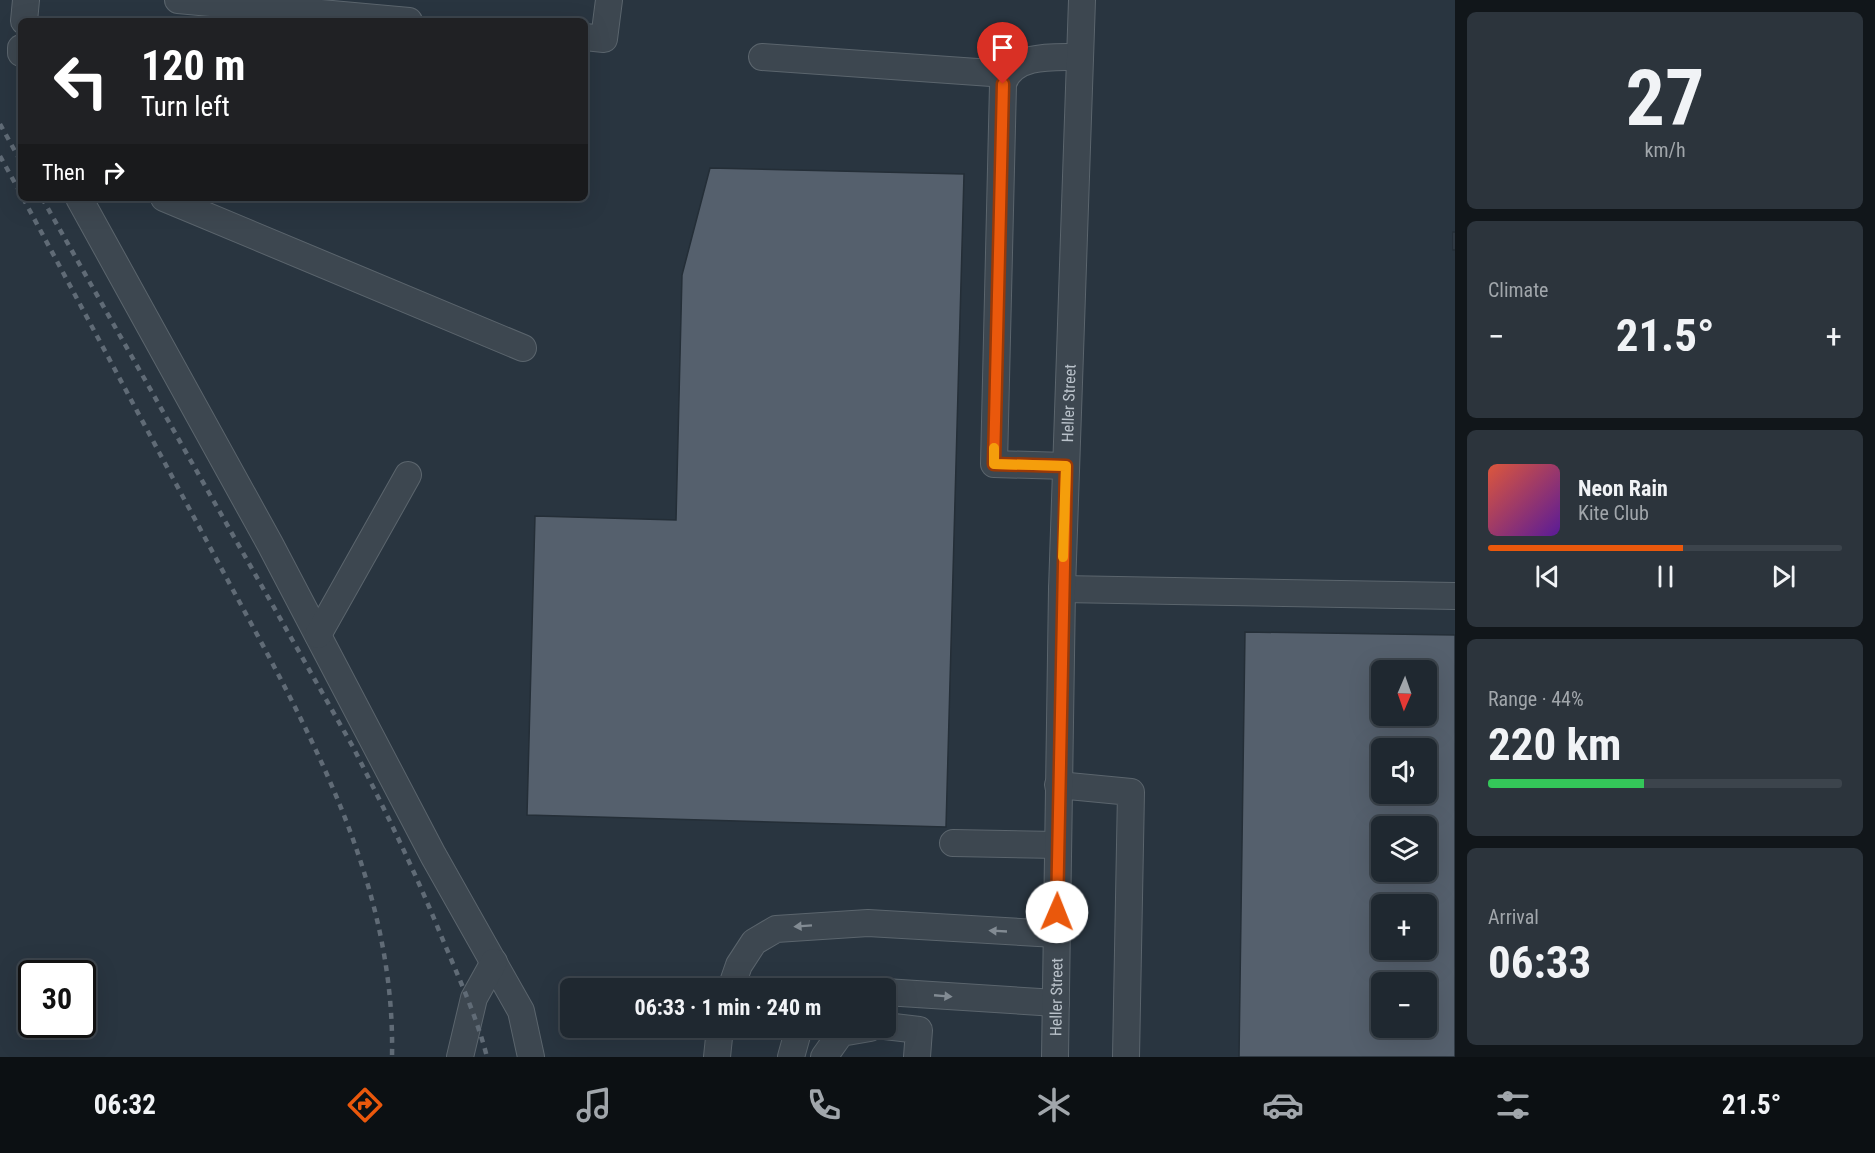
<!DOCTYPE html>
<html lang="en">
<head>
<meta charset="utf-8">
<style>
	:root { --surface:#1f2830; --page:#2c343c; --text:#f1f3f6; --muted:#a1a6ab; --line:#3c444c; --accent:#ea580c }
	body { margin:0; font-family:"Roboto Condensed",sans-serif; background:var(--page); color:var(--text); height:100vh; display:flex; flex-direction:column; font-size:22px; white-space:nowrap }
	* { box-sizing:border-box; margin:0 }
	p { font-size:20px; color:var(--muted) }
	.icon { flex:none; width:33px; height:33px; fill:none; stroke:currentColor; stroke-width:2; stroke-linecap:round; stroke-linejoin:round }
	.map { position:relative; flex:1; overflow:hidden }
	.details { display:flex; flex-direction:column; gap:12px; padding:12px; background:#11161a; width:420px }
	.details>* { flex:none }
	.banner { position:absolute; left:18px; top:18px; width:570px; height:183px; border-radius:9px; box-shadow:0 6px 24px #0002,0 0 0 2px var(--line); background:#202124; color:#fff; overflow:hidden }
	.needle { width:39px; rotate:182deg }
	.fabs { position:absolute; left:1371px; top:660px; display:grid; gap:12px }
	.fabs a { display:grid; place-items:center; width:66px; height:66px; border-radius:9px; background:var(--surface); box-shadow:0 6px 24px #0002,0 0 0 2px var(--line); font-size:30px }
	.speed { position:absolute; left:18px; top:960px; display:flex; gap:12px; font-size:30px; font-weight:700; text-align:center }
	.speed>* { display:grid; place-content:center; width:78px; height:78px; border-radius:50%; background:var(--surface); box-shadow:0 6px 24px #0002,0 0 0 2px var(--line); line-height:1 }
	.speed .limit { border:3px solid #111; border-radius:9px; background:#fff; color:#111 }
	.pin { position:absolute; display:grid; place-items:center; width:51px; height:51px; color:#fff; margin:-62px -26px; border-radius:50% 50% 50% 0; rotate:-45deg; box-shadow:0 0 6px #0007 }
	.pin .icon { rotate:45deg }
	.me { position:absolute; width:66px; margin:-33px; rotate:1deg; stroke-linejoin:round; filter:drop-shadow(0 0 4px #0008) }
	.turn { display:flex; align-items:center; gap:21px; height:126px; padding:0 24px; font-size:27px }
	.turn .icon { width:78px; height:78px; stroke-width:2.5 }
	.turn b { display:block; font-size:42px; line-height:51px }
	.then { display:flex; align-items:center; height:57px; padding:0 24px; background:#0003; gap:12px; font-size:22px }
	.big { font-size:45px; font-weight:700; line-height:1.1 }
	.details .card { flex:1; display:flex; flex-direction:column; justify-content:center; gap:9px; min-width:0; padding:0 21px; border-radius:9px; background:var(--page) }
	.details .dial { align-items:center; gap:0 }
	.dial b { font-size:78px; line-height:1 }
	.song { display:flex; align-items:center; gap:18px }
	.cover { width:72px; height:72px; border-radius:9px; background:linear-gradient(135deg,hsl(10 70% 55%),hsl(270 70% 35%)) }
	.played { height:6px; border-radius:3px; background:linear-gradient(90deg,var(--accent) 55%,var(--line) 55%) }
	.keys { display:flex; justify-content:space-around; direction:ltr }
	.heat { display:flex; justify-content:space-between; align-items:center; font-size:33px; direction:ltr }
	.charge { height:9px; border-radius:4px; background:linear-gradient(90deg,#34c759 44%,var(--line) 0) }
	.trip { position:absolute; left:560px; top:978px; width:336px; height:60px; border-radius:9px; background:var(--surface); box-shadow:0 6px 24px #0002,0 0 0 2px var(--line); font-weight:700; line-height:60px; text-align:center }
	.tab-bar { display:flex; height:96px; justify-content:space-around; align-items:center; background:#0c1013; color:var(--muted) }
	.tab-bar .icon { width:42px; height:42px }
	.tab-bar .on { color:var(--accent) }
	.tab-bar b { font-size:27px; color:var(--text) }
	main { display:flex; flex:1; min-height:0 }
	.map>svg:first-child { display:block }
	.building { fill:#55606d; stroke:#242e37; stroke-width:1.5; fill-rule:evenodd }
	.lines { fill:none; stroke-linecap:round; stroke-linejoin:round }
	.minor-casing { stroke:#5b656d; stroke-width:28 }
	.minor { stroke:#3d4750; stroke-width:26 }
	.rail { stroke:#606b76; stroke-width:4.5; stroke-dasharray:6 6; stroke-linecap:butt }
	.oneway { fill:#828b93 }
	.route-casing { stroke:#983908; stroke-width:15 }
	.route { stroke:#ea580c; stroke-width:10 }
	.slow { stroke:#f59e0b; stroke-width:10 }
	.labels { text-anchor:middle; stroke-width:6; stroke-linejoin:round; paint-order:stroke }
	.street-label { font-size:16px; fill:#bac2ca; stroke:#222c35 }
</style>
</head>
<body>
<main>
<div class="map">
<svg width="1455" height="1057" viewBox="0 0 1455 1057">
	<rect width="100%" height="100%" fill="#293540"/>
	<!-- building -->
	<path class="building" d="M710,168L964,174L946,827L527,815L535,516L676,520L682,275Z
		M1453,232H1455V250H1453Z
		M1245,632L1455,635V1057H1239ZM1382,670H1426V716H1382ZM1382,748H1426V794H1382ZM1382,826H1426V872H1382ZM1382,904H1426V950H1382ZM1382,982H1426V1028H1382Z"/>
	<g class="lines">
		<defs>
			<g id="minor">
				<path d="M178,0L409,21"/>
				<path d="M24,21L26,0"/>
				<path d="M585,37L604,39L609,0"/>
				<path d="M21,48V53"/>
				<path d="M762,57L1006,74"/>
				<path d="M79,198L270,544L433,855L521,1011L531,1057"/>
				<path d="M164,198L523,348"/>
				<path d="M1066,466L994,464L1003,84C1012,53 1055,57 1080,57"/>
				<path d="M1062,589L1455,596"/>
				<path d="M318,635L408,475"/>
				<path d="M1058,785L1131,792L1126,1057"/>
				<path d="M953,843L1058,845"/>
				<path d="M731,988L739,965L754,942L776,929L868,923L1056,934"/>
				<path d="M885,992L1056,1003"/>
				<path d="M885,1026L919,1030L917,1057"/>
				<path d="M460,1057L474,998L494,962"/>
				<path d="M717,1057L720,1028"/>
				<path d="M791,1057L799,1028"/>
				<path d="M824,1057L841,1033L870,1028"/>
				<path id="s1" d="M1055,1057L1062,589L1082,0"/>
			</g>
		</defs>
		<!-- minor casing -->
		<use href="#minor" class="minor-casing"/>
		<!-- minor -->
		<use href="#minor" class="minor"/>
		<!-- rail -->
		<path class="rail" d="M0,124L21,162
			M0,156L21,194
			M23,198C86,315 148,432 211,549C296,709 396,870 392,1057
			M42,198L353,747C384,808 414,869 440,933C457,974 476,1014 487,1057"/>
	</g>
	<!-- one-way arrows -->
	<defs><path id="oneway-solid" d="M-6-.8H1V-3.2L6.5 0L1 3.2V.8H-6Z" transform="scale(1.5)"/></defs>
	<g class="oneway">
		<use href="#oneway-solid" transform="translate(803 926) rotate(176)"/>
		<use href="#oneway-solid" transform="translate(998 931) rotate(-177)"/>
		<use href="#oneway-solid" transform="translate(943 996) rotate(5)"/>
	</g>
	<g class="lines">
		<defs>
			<path id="route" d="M1003,84L994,464L1066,466L1057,912"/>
		</defs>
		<!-- route casing -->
		<use href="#route" class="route-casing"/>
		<!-- route -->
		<use href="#route" class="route"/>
		<!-- slow -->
		<path class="slow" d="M994,448V464L1066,466L1063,557"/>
	</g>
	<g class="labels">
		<!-- street labels -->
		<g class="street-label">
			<text dy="6" stroke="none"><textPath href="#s1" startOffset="654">Heller Street</textPath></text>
			<text dy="6" stroke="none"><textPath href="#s1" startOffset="60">Heller Street</textPath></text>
		</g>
	</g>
</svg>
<div class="fabs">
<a><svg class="needle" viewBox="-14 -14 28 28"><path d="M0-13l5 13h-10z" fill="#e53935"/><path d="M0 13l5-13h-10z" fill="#a1a6ab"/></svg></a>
<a><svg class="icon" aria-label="sound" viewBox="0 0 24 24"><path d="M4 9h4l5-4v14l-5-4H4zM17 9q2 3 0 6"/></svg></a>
<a><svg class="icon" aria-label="layers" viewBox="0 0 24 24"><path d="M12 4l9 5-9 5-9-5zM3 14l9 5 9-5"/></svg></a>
<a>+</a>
<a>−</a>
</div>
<div class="speed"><div class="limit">30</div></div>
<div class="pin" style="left:1003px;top:84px;background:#d93025"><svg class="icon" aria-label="arrive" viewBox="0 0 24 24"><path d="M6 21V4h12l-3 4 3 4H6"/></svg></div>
<svg class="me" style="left:1057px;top:912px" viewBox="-20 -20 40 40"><circle r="19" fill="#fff"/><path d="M0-13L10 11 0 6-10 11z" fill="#ea580c"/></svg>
<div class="trip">06:33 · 1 min · 240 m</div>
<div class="banner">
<div class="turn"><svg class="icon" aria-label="left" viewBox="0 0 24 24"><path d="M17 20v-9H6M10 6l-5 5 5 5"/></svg><div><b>120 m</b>Turn left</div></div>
<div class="then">Then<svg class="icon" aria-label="right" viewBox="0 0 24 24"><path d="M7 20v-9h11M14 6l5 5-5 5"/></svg></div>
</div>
</div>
<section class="details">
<div class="card dial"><b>27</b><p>km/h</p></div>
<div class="card"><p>Climate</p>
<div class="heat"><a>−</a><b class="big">21.5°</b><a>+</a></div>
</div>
<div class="card">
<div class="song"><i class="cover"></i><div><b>Neon Rain</b><p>Kite Club</p></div></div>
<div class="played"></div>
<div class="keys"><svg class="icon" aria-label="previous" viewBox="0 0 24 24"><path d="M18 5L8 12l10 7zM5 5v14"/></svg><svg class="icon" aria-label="pause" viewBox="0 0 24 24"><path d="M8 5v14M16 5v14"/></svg><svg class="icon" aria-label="next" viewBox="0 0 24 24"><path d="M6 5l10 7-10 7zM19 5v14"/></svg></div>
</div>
<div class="card"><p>Range · 44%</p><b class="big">220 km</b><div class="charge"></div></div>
<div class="card"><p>Arrival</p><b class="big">06:33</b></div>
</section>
</main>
<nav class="tab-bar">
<b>06:32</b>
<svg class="icon on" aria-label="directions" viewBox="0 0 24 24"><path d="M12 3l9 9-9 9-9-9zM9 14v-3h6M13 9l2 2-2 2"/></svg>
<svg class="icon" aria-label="music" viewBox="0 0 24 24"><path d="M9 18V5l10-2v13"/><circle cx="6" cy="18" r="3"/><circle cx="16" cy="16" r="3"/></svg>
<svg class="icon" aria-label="phone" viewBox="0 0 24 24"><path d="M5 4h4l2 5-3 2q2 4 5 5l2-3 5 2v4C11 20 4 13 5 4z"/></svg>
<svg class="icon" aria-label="climate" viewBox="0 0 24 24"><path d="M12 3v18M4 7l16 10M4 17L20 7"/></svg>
<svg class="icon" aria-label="car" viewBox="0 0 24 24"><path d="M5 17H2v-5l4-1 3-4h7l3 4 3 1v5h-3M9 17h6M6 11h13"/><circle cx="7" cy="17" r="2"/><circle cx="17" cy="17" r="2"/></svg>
<svg class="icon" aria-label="filters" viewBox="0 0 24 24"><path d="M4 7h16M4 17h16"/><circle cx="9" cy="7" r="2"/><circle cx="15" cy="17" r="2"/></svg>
<b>21.5°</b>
</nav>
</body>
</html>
